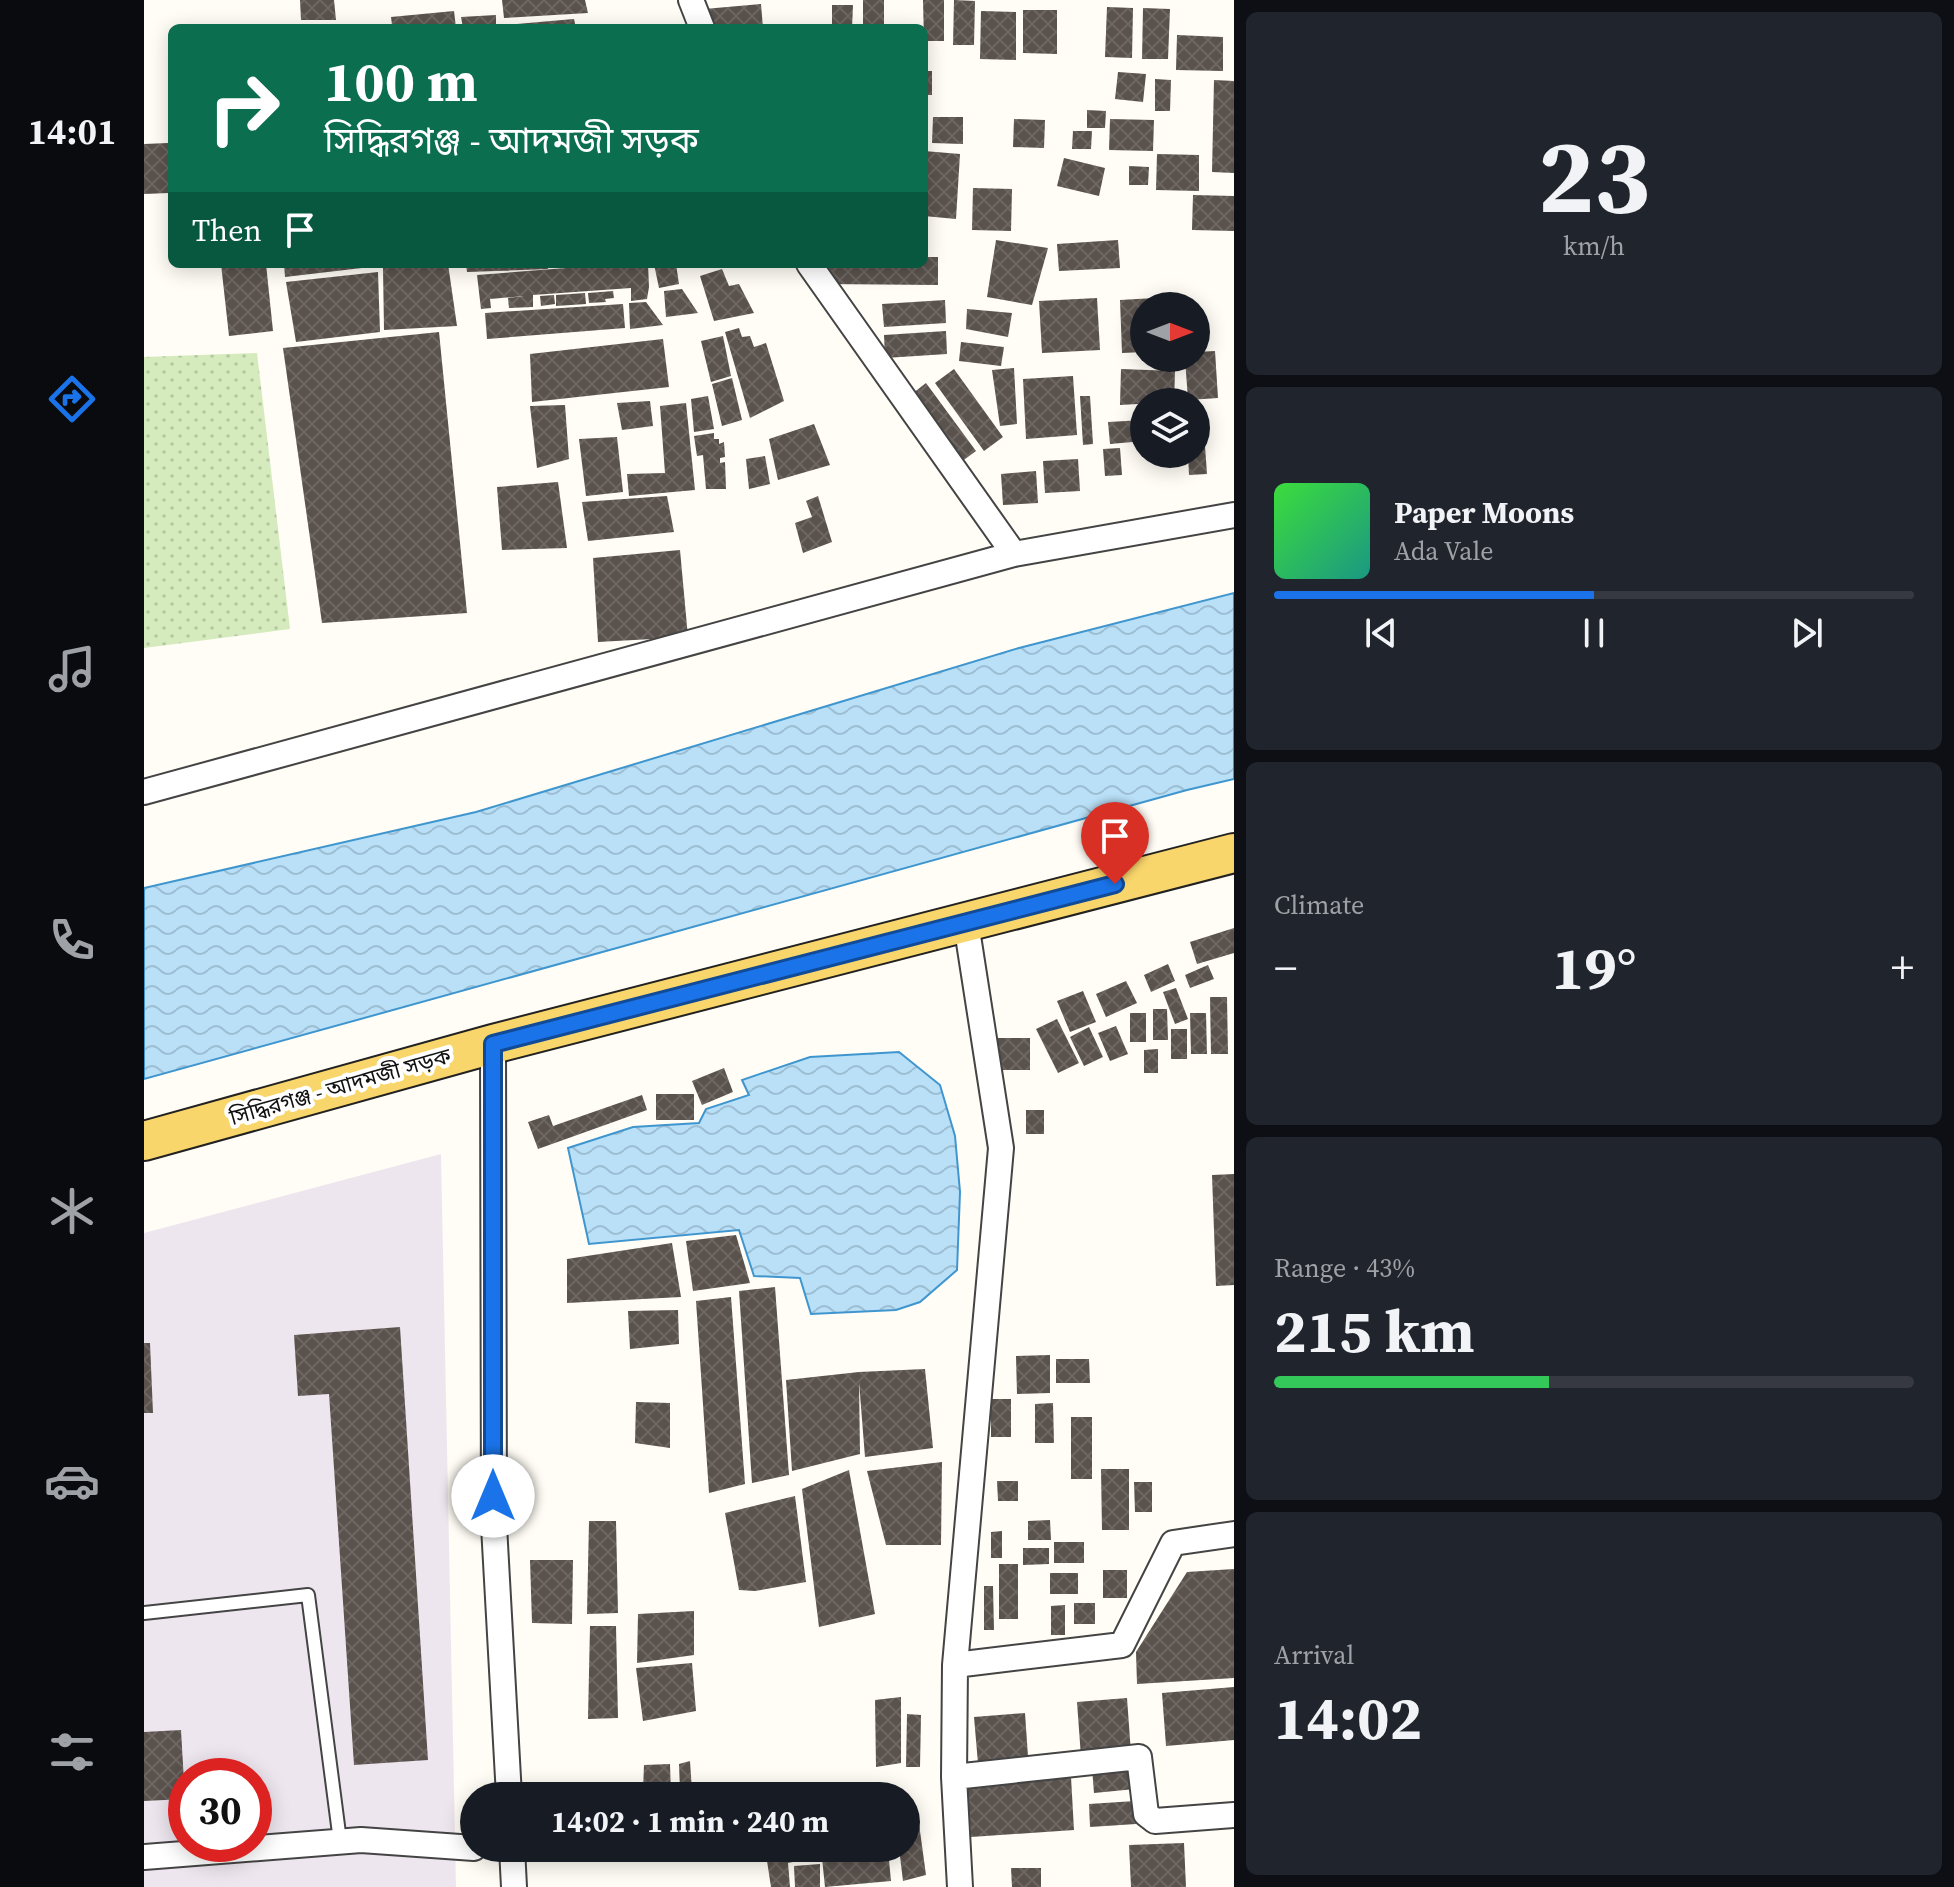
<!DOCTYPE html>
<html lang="en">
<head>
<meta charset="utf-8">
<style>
	:root { --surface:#171b24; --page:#20242c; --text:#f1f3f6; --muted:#9ea1a6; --line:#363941; --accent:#1a73e8 }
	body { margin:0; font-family:"Source Serif 4","Noto Sans Bengali",serif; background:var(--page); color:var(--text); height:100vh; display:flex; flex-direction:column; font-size:30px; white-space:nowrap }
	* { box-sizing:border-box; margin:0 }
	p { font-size:26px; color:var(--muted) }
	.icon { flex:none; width:44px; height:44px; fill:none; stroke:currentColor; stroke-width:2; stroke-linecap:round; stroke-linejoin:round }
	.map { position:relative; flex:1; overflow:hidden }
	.panel { display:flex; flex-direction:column; gap:12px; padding:12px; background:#0d0f14; width:720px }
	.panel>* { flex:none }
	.top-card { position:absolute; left:24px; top:24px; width:760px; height:244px; border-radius:12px; box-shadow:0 4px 20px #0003; background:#0b6e4f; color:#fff; overflow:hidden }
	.needle { width:52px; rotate:90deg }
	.fabs { position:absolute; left:986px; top:292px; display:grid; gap:16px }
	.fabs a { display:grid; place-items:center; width:80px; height:80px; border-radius:50%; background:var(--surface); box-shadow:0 4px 20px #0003; font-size:40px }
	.speed { position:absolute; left:24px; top:1758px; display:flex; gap:16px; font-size:40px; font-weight:700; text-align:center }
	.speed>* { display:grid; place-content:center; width:104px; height:104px; border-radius:50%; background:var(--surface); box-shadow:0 4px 20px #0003; line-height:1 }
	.speed .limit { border:12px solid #d22; background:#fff; color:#111 }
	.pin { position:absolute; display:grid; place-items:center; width:68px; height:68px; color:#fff; margin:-82px -34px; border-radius:50% 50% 50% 0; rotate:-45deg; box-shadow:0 0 8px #0007 }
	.pin .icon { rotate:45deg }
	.me { position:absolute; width:88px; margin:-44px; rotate:0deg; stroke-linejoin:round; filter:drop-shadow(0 0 6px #0008) }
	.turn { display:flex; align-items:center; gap:28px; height:168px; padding:0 24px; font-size:36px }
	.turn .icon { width:104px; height:104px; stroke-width:2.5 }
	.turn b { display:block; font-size:56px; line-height:68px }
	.then { display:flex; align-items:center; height:76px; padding:0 24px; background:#0003; gap:16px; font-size:30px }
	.big { font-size:60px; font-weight:700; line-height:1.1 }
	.panel .tile { flex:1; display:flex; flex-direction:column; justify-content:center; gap:12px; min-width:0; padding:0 28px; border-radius:12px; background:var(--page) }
	.panel .dial { align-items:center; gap:0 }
	.dial b { font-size:104px; line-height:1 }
	.song { display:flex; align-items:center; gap:24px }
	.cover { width:96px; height:96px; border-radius:12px; background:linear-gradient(135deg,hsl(120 70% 55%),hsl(170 70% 35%)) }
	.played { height:8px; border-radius:4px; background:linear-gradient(90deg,var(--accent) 50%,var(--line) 50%) }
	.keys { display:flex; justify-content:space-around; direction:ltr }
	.heat { display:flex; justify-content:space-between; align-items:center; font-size:44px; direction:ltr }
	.charge { height:12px; border-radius:6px; background:linear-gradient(90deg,#34c759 43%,var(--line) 0) }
	.trip { position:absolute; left:316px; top:1782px; width:460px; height:80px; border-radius:40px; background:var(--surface); box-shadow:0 4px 20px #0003; font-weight:700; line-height:80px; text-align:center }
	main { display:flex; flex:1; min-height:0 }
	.menu { display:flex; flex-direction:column; width:144px; justify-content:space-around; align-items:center; background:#090b0e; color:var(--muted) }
	.menu .icon { width:56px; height:56px }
	.menu .current { color:var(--accent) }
	.menu b { font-size:36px; color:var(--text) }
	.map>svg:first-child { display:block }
	.industrial { fill:#eee6ef; fill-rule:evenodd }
	.park { fill:url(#park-dots) }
	.water { fill:url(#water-waves); stroke:#3f96cf; stroke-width:2 }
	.building { fill:url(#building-cross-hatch) }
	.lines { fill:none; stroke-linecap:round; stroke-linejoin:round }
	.service-casing { stroke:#444; stroke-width:16 }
	.minor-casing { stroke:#444; stroke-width:28 }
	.primary-casing { stroke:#222; stroke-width:42 }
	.service { stroke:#fff; stroke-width:12 }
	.minor { stroke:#fff; stroke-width:24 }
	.primary { stroke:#f9d66b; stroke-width:38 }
	.route-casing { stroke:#114b97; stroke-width:20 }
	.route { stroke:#1a73e8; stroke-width:14 }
	.labels { text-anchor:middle; stroke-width:8; stroke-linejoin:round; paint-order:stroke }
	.street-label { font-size:22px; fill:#111; stroke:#fff }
</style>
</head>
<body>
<main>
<nav class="menu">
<b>14:01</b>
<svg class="icon current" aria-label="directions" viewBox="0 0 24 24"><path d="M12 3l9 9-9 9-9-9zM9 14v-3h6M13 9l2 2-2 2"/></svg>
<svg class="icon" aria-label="music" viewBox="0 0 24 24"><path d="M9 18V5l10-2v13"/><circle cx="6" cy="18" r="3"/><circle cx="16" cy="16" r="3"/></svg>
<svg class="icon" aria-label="phone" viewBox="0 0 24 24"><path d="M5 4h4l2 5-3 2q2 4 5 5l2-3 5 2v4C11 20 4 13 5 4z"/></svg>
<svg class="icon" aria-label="climate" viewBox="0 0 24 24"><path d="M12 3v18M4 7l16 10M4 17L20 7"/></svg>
<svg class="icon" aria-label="car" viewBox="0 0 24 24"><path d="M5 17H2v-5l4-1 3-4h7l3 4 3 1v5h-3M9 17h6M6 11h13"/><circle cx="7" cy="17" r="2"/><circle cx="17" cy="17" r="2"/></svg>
<svg class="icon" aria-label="filters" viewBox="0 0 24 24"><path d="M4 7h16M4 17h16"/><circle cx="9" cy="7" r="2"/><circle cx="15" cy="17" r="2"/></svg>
</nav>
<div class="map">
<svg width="1090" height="1887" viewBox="0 0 1090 1887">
	<defs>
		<pattern id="park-dots" width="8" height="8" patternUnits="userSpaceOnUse" patternTransform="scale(2)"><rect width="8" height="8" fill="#d5ebbd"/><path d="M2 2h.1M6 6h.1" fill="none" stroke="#b6c8a1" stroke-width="1.8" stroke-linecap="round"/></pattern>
		<pattern id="water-waves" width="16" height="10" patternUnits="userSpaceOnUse" patternTransform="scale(2)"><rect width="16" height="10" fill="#b9e0f7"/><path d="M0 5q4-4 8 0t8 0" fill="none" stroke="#9ebfd3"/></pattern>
		<pattern id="building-cross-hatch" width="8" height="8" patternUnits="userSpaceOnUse" patternTransform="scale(2)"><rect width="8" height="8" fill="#5a524d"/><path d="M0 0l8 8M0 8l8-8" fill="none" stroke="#6d6662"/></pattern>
	</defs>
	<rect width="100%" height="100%" fill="#fffdf5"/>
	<!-- industrial -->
	<path class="industrial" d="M297,1154L312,1887H0V1233ZM42,1776H110V1844H42Z"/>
	<!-- park -->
	<path class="park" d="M113,353L146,629L0,648V357Z"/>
	<!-- water -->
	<path class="water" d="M1090,593V779L1043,790L0,1079V888L332,812L875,648Z
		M755,1052L796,1085L811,1136L816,1192L813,1270L776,1302L752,1310L667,1314L656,1278L610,1276L595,1230L445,1244L424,1148L489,1127L555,1123L562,1109L605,1095L598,1080L666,1057Z"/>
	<!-- building -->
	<path class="building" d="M156,0H190L192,20H157Z
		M358,0H441L444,13L360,18Z
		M719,0H740V28H719Z
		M779,0H800V41H780Z
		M810,0L831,1L830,45H809Z
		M617,4L619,28H551L549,10Z
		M688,5H709L708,28H688Z
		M963,7L989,8L988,58L961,57Z
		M999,8L1026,9L1024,59H998Z
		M879,10H913V54L879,53Z
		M310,11L312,28H278V24L248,25L247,17Z
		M837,11L872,12V60L836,59Z
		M352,15V26L348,28H319L317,17Z
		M430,19L432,28H361L360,25Z
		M1033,35L1079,37V71L1032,70Z
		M780,71H788V95H780Z
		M974,72L1002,74L999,102L971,99Z
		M1011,79L1027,80L1026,111H1011Z
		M1070,80L1090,81V173L1068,172Z
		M943,110L962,111L961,128H943Z
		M789,117H819V144L788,143Z
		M870,119L901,120L900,148L869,147Z
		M966,119L1010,120L1009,151L965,150Z
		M929,131H948L947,149H928Z
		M24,143L25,193L0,194V144Z
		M780,151L816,154L812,219L780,216Z
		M1013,154L1055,155V191L1012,190Z
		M920,158L961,168L955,196L913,186Z
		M985,166L1005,167L1004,185H985Z
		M829,188L868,189L867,231L828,230Z
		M1049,195L1090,196V231L1048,230Z
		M852,240L904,248L888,305L843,297Z
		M974,240L976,268L915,271L913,244Z
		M780,257H794V285L680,284V264H780Z
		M77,264H122L129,331L85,336Z
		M140,264H234L235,266L141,277Z
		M265,264H304L313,326L240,330L239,268Z
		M322,264H403L404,269L323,272Z
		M474,264H504L505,287L503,299L487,301V288L389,295V307L365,308L364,298L380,296L346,299L347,308L337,309L333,275Z
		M510,264H532L535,284L515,288Z
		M578,269L585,286L595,284L610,313L570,321L556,276Z
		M234,272L236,332L152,342L142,282Z
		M538,289L554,313L522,317L520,291Z
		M469,291L470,298L461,299L462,302L445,303L444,293Z
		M441,293L442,304L412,306V295Z
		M410,295L411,304L397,306L396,296Z
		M1028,297V306H1000V352L978,353L976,300Z
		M953,298L956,350L898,353L895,301Z
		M801,300L802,323L740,327L738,304Z
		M502,302L519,325L486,329L485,303Z
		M479,304L481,328L343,339L341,313Z
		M823,309L868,313L864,337L822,329Z
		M595,328L598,337L606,336L610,347L622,343L640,401L606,418L581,332Z
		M802,331L803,354L741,358L740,335Z
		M295,332L323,613L178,623L139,348Z
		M579,336L587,376L567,382L557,341Z
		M519,339L525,387L388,402L386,354Z
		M817,342L860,347L857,366L815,361Z
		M1071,351L1074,398L1044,400L1041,358H1052V352Z
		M870,368L873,424L856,426L848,370Z
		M810,369L859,437L840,451L791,383Z
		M977,369L1031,371L1030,402L976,405Z
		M929,376L933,435L882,439L879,379Z
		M588,378L598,420L578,426L568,384Z
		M782,383L832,451L813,465L764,397Z
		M564,396L570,429L550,432L547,399Z
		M936,396H946L949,444L939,445Z
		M506,401L509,426L478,430L473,403Z
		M542,403L551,490L485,496L483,474L521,473L516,406Z
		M421,405L425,459L393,468L386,406Z
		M1000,420V441L966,444L964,422Z
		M670,424L686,465L634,480L625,439Z
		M570,433V439H575V444L580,442L581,457L576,458V463L581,462L582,489H562L559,455L553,456L550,436Z
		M473,437L479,492L442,496L435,439Z
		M1052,446H1061L1063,474L1045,475L1044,454H1052Z
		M976,448L978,475L961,476L959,449Z
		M621,456L626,484L605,489L602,459Z
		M934,459L936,491L901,493L899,461Z
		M892,471L894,503L859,505L857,474Z
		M414,482L423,548L358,550L353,487Z
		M523,496L530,532L444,541L438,502Z
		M674,496L688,542L659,553L651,523L668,517L662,501Z
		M536,550L544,637L454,642L449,558Z
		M1090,928V953L1053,964L1046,942Z
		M1024,964L1031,981L1007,992L1000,975Z
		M1064,965L1070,979L1046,988L1041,975Z
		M982,981L993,1003L962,1017L952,994Z
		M1032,988L1044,1019L1031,1024L1019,992Z
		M939,991L952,1022L926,1032L913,1001Z
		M1066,997H1083L1084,1054H1067Z
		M1009,1009H1023L1024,1040H1009Z
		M986,1013H1002V1042H986Z
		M1046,1013H1062L1063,1054H1047Z
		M913,1019L935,1063L914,1073L892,1029Z
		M972,1026L984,1054L966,1061L954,1033Z
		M945,1027L959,1057L940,1066L926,1037Z
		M1027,1029H1043V1059H1027Z
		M850,1038H886V1070H851Z
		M1014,1049V1073H1000V1050Z
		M580,1068L589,1092L558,1105L548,1081Z
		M512,1094H550V1120H512Z
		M498,1095L503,1110L394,1149L384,1122L405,1115L409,1126Z
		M882,1110H900V1134H882Z
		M1090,1174V1285L1072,1286L1068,1175Z
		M592,1235L606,1283L549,1291L542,1241Z
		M528,1243L537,1297L423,1303V1259Z
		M631,1287L645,1475L608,1483L595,1291Z
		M587,1297L601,1484L565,1493L552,1301Z
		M534,1310L535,1344L486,1349L484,1311Z
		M256,1327L284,1760L210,1765L185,1394L154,1396L150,1335Z
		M0,1343H6L9,1413H0Z
		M906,1355V1393L873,1394L872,1356Z
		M912,1359H945L946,1383H912Z
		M781,1369L789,1448L721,1457L715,1382L716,1454L648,1471L642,1380L715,1372Z
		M847,1399H867V1437H847Z
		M492,1402L526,1403V1448L491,1443Z
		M909,1403L910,1443H891V1404Z
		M927,1417H948V1479H927Z
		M798,1462L797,1545H742L723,1471Z
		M957,1469H985V1530H958Z
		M705,1470L731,1614L675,1627L658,1489Z
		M853,1481H874V1501H854Z
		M990,1482H1008V1512H991Z
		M651,1496L662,1582L611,1591L595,1590L581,1513Z
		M906,1520L907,1540H884V1521Z
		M445,1521H472L474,1613L443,1614Z
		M858,1531V1558H847V1532Z
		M910,1542H940V1563H910Z
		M879,1548H905V1564L879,1565Z
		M386,1560H429L428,1624L388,1623Z
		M855,1564H874V1619H855Z
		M1090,1569V1678L993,1684L992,1652L1043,1572Z
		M959,1570H983V1598H959Z
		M906,1573H934V1594H906Z
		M840,1586H849L850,1630H840Z
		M930,1603H951V1624H930Z
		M921,1605V1635H907V1606Z
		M550,1611V1655L493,1663L494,1614Z
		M446,1626H472L474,1718L444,1719Z
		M548,1663L552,1711L499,1721L492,1668Z
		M1090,1687V1740L1022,1746L1018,1693Z
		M757,1697V1763L732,1767L731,1700Z
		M983,1698L987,1753L937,1757L933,1702Z
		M881,1713L885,1771L835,1775L830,1717Z
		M763,1714L777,1715L776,1767H762Z
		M37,1730L41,1799L0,1801V1732Z
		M546,1761L548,1791L536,1790L535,1764Z
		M526,1764L527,1796H440V1794L499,1790L500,1765Z
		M989,1764L991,1789L950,1793L948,1768Z
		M927,1777L930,1830L827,1837L823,1784Z
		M991,1801L992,1824L946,1827L945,1804Z
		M773,1809L782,1875L759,1881L755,1848H762V1810Z
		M1040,1843L1042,1887H987L985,1845Z
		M621,1848H714L715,1849L644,1863L646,1887H627Z
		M744,1850L747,1881L681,1887L678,1858Z
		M676,1864V1887H651L650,1866Z
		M867,1868H897V1887H868Z"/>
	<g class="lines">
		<defs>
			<path id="service" d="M0,1613L164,1595L196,1841"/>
			<path id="minor" d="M547,0L558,28
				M665,264L870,554
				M0,792L870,554L1090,515
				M349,1044L350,1526L365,1796
				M811,1665L978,1645L1029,1543L1090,1534
				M810,1777L995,1757L1002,1814L1011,1821L1090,1815
				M368,1848L370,1887
				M0,1857L217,1840L330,1848
				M816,1887L810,1777L811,1665L857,1148L822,923"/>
			<path id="primary" d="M0,1141L349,1044L1090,853"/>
		</defs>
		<!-- service casing -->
		<use href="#service" class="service-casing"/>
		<!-- minor casing -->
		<use href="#minor" class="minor-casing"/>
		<!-- primary casing -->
		<use href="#primary" class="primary-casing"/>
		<!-- service -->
		<use href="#service" class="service"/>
		<!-- minor -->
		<use href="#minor" class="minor"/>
		<!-- primary -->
		<use href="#primary" class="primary"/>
	</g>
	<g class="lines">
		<defs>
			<path id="route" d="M349,1496V1044L971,884"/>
		</defs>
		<!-- route casing -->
		<use href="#route" class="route-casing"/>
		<!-- route -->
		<use href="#route" class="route"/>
	</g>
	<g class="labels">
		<!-- street labels -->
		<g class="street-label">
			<text transform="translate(196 1086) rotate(-16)" y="8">সিদ্ধিরগঞ্জ - আদমজী সড়ক</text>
		</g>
	</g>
</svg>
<div class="fabs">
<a><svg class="needle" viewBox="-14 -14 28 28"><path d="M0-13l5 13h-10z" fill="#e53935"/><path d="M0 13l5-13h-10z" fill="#9ea1a6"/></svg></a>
<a><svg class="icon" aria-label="layers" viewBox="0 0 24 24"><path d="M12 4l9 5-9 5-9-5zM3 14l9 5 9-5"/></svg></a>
</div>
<div class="speed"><div class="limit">30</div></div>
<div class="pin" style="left:971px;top:884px;background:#d93025"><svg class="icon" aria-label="arrive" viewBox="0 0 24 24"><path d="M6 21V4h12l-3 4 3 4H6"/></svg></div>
<svg class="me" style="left:349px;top:1496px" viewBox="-20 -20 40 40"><circle r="19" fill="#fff"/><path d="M0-13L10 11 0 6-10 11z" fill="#1a73e8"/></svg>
<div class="trip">14:02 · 1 min · 240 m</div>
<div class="top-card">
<div class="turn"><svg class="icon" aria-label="right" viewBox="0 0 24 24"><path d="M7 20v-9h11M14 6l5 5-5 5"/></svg><div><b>100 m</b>সিদ্ধিরগঞ্জ - আদমজী সড়ক</div></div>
<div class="then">Then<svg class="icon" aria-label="arrive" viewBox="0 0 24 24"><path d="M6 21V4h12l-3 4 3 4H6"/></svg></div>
</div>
</div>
<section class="panel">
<div class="tile dial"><b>23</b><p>km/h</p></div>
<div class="tile">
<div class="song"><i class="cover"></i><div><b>Paper Moons</b><p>Ada Vale</p></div></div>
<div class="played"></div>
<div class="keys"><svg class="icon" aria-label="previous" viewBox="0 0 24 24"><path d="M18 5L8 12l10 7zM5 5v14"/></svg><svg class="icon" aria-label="pause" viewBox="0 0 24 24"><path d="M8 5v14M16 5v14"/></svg><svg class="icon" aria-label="next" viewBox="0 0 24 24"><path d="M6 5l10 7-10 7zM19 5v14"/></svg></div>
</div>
<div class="tile"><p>Climate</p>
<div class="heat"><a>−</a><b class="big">19°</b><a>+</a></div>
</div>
<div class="tile"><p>Range · 43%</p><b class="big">215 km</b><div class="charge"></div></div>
<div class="tile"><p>Arrival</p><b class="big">14:02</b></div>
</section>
</main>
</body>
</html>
